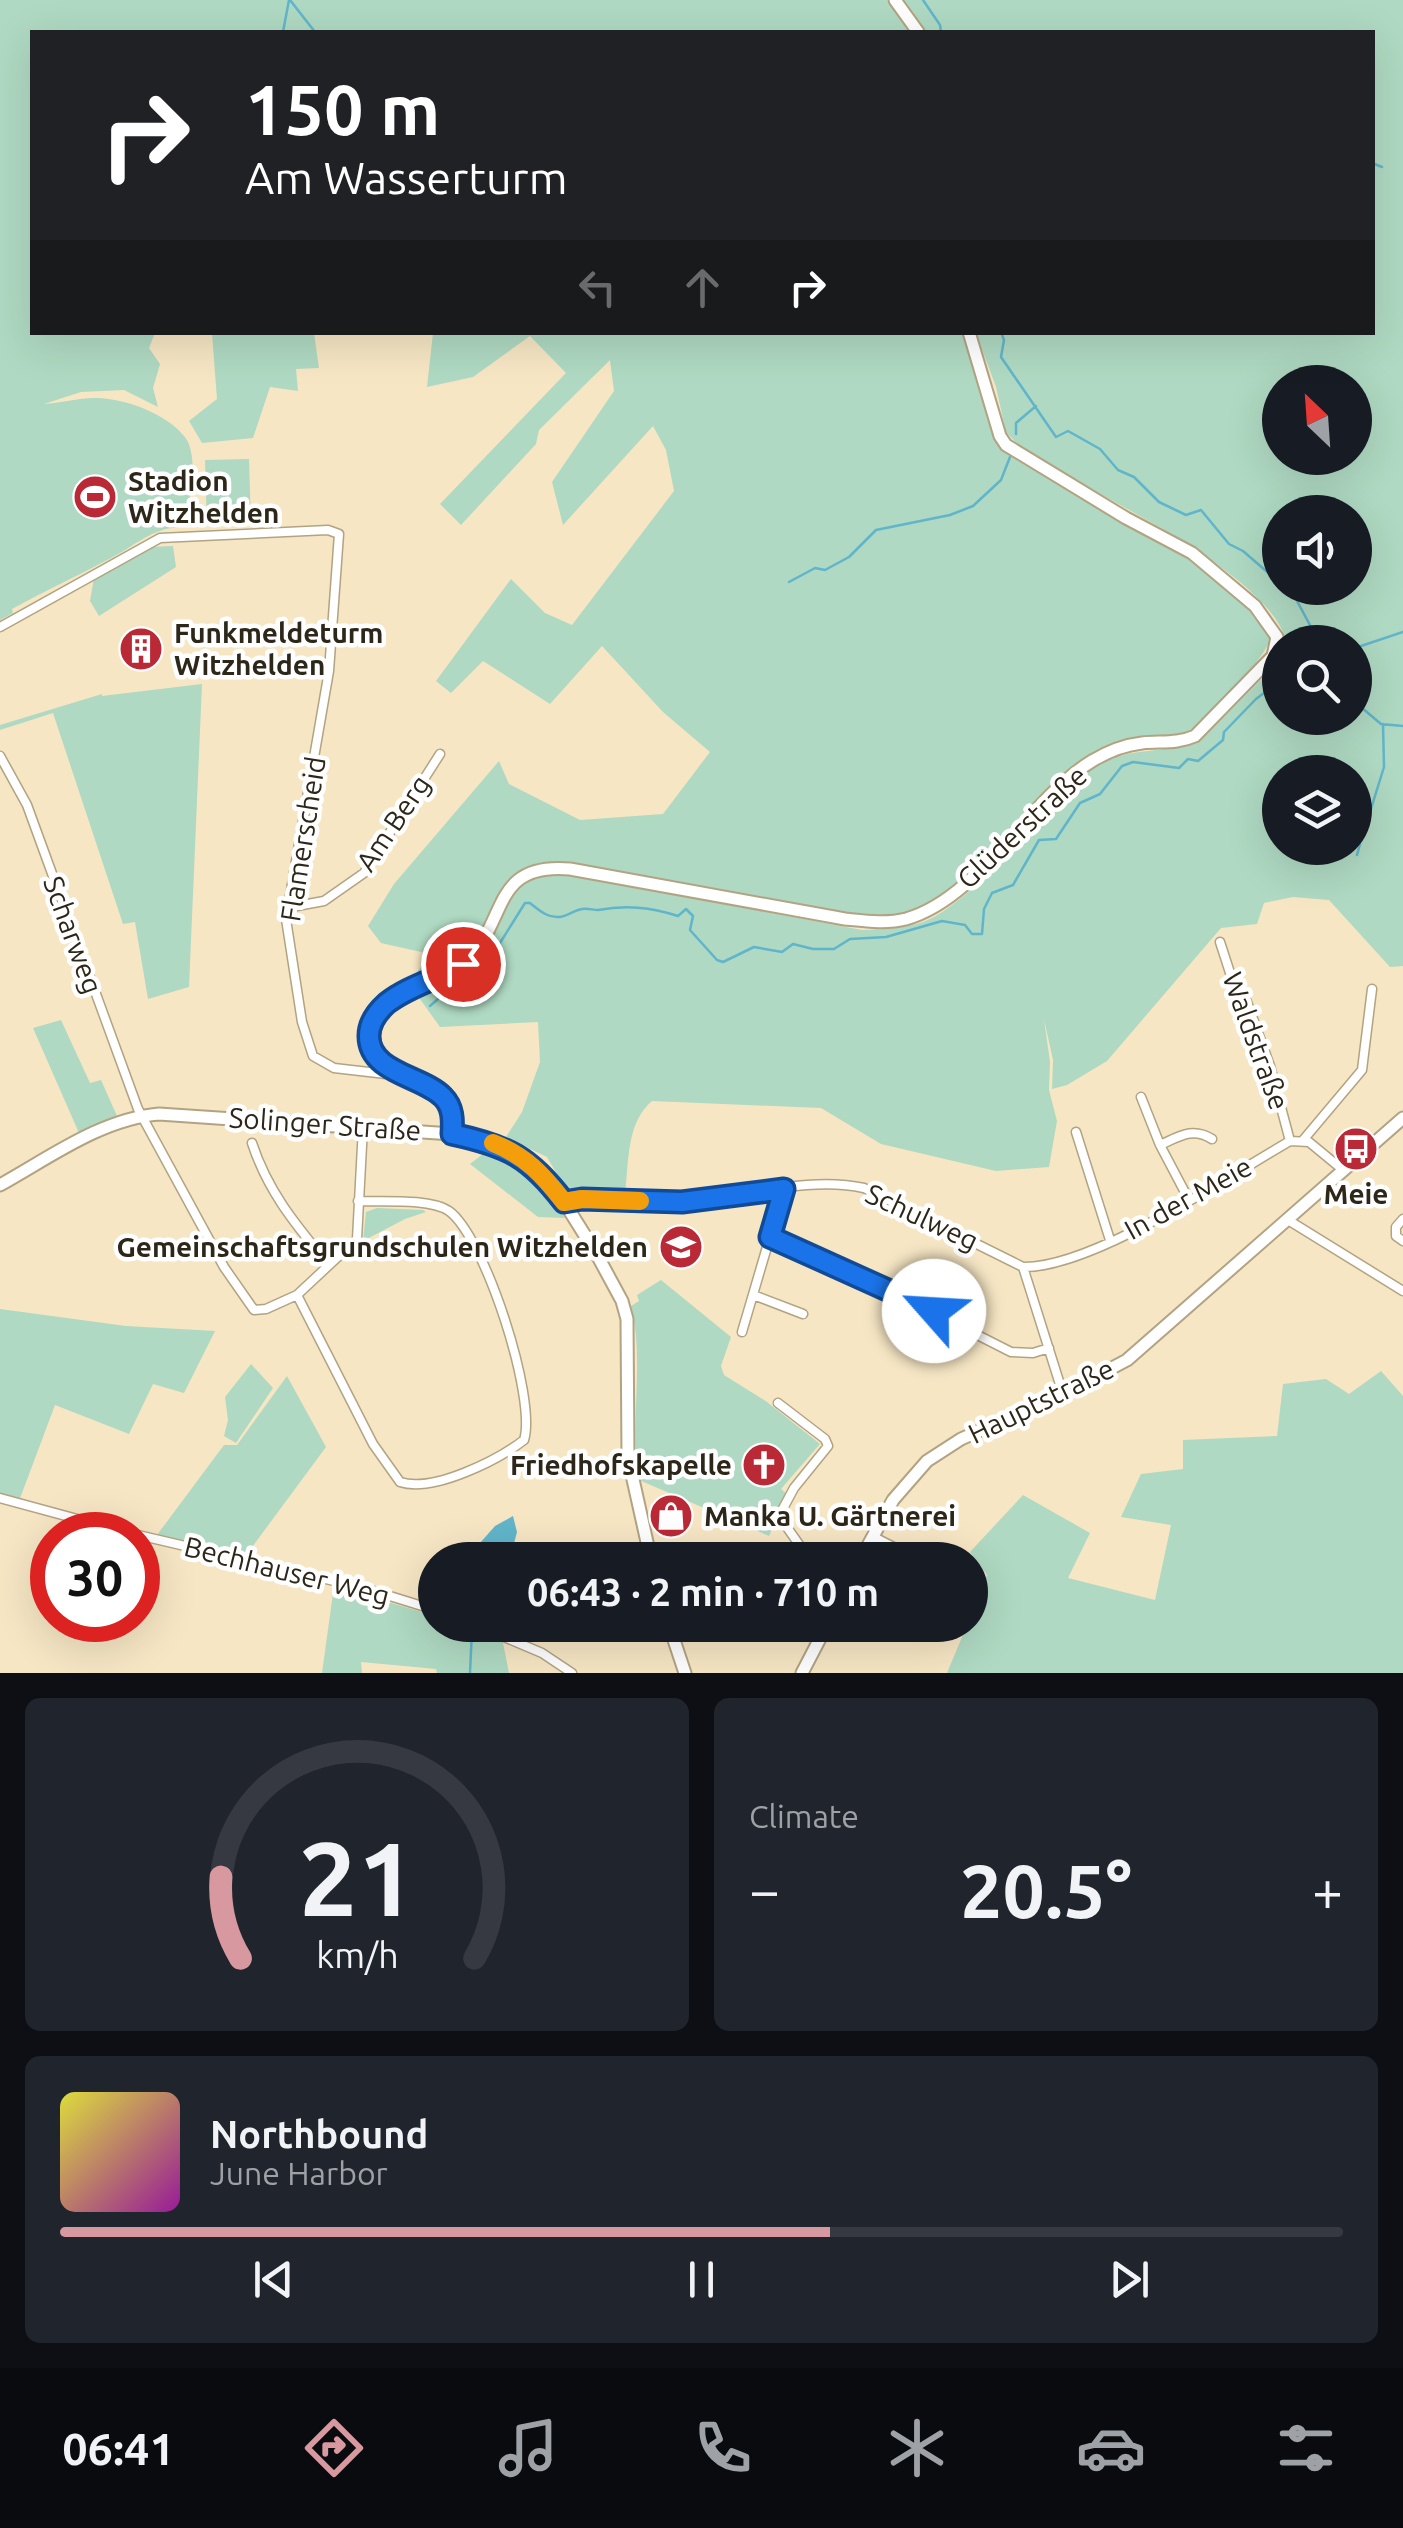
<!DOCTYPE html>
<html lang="en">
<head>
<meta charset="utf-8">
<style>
	:root { --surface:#171b24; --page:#20242c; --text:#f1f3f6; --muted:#9ea1a6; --line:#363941; --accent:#d898a0 }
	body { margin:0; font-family:Ubuntu,sans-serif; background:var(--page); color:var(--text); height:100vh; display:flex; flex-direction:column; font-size:38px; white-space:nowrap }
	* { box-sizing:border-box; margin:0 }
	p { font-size:32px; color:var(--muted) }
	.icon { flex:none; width:55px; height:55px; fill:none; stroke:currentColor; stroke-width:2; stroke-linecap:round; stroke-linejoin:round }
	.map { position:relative; height:1673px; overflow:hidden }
	.drawer { display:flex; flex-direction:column; gap:25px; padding:25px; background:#0d0f14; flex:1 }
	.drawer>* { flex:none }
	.hud { position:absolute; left:30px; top:30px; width:1345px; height:305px; border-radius:0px; box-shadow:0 10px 40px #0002; background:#202124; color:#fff; overflow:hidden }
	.needle { width:65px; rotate:335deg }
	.buttons { position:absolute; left:1262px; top:365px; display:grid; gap:20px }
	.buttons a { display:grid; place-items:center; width:110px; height:110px; border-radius:50%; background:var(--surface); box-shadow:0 10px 40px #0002; font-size:50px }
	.speed { position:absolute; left:30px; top:1512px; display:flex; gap:20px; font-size:50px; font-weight:700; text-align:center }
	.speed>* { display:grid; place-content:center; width:130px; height:130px; border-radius:50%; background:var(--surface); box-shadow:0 10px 40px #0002; line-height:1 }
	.speed .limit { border:15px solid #d22; background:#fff; color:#111 }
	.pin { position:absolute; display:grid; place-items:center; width:85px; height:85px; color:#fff; margin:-42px; border:5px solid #fff; border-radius:50%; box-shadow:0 2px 10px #0007 }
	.me { position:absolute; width:110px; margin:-55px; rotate:296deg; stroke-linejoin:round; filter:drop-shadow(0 0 8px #0008) }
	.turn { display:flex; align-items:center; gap:35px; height:210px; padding:0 50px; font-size:45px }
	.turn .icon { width:130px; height:130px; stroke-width:2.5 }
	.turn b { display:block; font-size:70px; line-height:85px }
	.lanes { display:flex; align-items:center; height:95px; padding:0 50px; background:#0003; justify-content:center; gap:50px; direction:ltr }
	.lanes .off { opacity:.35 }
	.big { font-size:75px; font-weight:600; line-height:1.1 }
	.drawer .tile { flex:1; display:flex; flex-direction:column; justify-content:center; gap:15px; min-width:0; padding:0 35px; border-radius:15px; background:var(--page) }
	.drawer .dial { align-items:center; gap:0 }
	.dial svg { height:260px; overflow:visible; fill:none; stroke:var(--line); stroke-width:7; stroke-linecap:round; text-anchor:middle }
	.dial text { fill:var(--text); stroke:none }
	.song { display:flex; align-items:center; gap:30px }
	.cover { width:120px; height:120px; border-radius:15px; background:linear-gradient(135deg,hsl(60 70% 55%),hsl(300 70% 35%)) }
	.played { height:10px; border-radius:5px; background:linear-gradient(90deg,var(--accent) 60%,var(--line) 60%) }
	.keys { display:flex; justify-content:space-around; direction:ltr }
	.heat { display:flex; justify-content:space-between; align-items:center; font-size:55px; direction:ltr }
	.drawer .tiles { flex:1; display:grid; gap:25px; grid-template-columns:1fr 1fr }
	.tile:last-child { grid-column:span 2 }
	.trip { position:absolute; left:418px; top:1542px; width:570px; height:100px; border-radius:50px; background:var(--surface); box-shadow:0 10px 40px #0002; font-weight:600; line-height:100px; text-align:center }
	.dock { display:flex; height:160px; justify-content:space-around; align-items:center; background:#090b0e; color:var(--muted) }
	.dock .icon { width:70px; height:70px }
	.dock .selected { color:var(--accent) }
	.dock b { font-size:45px; color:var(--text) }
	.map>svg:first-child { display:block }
	.green { fill:#afd9c2; fill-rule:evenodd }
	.water { fill:#61b5ca }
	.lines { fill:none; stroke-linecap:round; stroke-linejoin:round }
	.stream { stroke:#61b5ca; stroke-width:2.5 }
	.street-casing { stroke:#b2a383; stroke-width:11 }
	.secondary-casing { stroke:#b2a383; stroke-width:15 }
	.street { stroke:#fff; stroke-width:8 }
	.secondary { stroke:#fff; stroke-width:11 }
	.route-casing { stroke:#114b97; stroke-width:25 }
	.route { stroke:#1a73e8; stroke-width:18 }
	.slow { stroke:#f59e0b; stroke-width:18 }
	.labels { text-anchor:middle; stroke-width:9; stroke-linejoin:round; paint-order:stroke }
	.poi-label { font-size:28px; font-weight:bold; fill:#2d271a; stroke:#fff; text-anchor:start }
	.street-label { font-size:28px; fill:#2d271a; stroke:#fff }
</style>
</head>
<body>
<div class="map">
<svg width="1403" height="1673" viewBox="0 0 1403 1673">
	<rect width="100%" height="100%" fill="#f6e6c4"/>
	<!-- green -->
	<path class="green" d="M0,0H887L909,32H32V332L155,333L149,348L160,364L153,388L158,407L124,390L81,392L44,404C61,403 81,397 99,398C128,400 165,413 184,436C200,454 191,507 180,527C152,528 133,547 111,558C78,576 44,591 12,609L13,613L0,620Z
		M901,0H1403V966L1390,967L1329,900L1293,897L1264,903L1257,924L1221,928L1107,1061L1067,1085L1052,1089L1053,1060L1044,1019L1050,1062L1049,1090L1057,1121L1049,1167L996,1171L881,1144L821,1108L652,1101C626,1123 629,1162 625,1194L567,1191L547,1157L506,1137L522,1112L540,1062L538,1022L440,1027L415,992L457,973L511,892L532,878L567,874L862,930C882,929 903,929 923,922C960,908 1011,851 1038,820C1056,800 1075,777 1100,764C1131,747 1164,753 1197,743L1280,661V718H1355V642H1286C1279,604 1215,563 1184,541L1023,450L1006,432L996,387L976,333L1372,332V32H924ZM1280,382H1355V458H1280ZM1280,512H1355V588H1280ZM1280,772H1355V848H1280Z
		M212,333H314L319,368L296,369L298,391L270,387L253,438L202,443L189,421L217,399Z
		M433,333H964L994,434L1001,449L1109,515L1196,561L1253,612L1271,637C1266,659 1200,730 1179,736C1169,739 1158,736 1148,736C1127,738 1100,748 1083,759C1021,800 985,882 910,912C894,918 875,916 857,916L577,866L519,875L500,893L467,954L409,984L430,954L381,943L368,926L394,884L499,761L509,784L580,820L663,814L710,752L663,712L602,646L550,704L483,661L451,693L436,681L511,579L545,613L572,625L674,491L666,450L653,426L563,525L552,482L614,391L610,360L539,430L536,444L461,525L440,504L566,373L530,336L473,377L427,387Z
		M249,459L251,524L207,526L205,460Z
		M173,546L176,567L99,616L90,601L94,578L150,547Z
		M202,684L189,987L148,999L135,922L123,924L53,713L0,730V725L102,694V696Z
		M61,1020L90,1083L101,1080L117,1116L79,1133L33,1028Z
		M483,1154C526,1162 541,1183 565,1218L538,1217L470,1164Z
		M377,1208L423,1210L426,1212L405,1219L363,1241L366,1212Z
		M661,1280L731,1337L721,1366L724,1375L767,1402L820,1444L781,1489L787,1494L769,1536L639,1480C629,1420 645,1361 631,1306L639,1301L637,1295Z
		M0,1309L126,1326L215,1331L184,1393L153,1384L129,1434L55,1405L19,1501L0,1495Z
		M251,1364L273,1388L236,1443L224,1436L228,1420L225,1397Z
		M1381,1371L1403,1396V1673H947L967,1625H970V1617L987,1575L970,1552L1023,1495L1090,1533L1068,1578L1155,1600L1171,1525L1121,1517L1141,1474L1183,1469V1440L1277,1436L1283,1384L1326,1379L1349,1394Z
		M287,1376L326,1447L244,1558L157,1535L224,1445H237Z
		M334,1586L435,1616V1625H463L502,1638L509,1673H437L436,1669L361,1662L362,1673H322Z"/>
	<!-- water -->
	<path class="water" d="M513,1516L517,1532L512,1551L503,1554L482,1545L480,1543L495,1526Z"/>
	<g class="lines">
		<!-- stream -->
		<path class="stream" d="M290,0L315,32
			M923,0L940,25L941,32
			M283,32L289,0
			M1372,163L1382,167
			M1001,332L1004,340L1001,357L1056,437L1068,431L1100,449L1118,470L1134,477L1159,502L1186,515L1201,510L1229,544L1243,551L1280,583
			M1016,434V423L1036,406
			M789,582L815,568L825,570L849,557L876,530L950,515L973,506L1001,480L1010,457
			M1285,588L1296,599L1319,642
			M1355,648L1403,632
			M1355,702L1381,724L1403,726
			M1357,855L1360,844L1358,833L1370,812L1384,767L1383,724
			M430,1006L447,991H463L484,978L500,943L525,903H530C539,910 547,918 559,917C567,917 574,910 582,909C587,908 593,910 598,910C626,905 650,907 678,916L686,909L693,916L690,930L717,960L723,962L754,947L782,952L793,944L813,949H834L850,939L886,937L942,921L965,925L972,934H982L984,909L992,893L1013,885L1039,840L1056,839L1080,803L1100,794L1122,766L1133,762L1179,768L1188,759L1198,761L1223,740L1224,732L1256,699L1280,681
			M470,1673L472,1630"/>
		<defs>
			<path id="street" d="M0,627L160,538L328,530L339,534L329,671L286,919L302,1022L313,1056L334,1068L386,1074L394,1070
				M0,756L27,805L138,1109L224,1267L254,1310L266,1309L297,1295L357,1239L363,1127
				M286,908L324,901L364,873L440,754
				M1220,942L1232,979L1247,1002L1270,1066L1290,1141
				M1141,1097L1160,1145
				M1076,1132L1110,1240
				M1304,1139L1362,1070L1372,989
				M252,1143C268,1192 296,1225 328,1264
				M1189,1200L1160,1145C1180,1136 1193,1127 1212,1139
				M564,1202C602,1196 641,1203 680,1202C740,1200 804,1175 864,1188L1023,1267L1063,1394
				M1403,1219L1396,1227V1236L1403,1241
				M1288,1220L1403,1291
				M770,1237L854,1276H861L1011,1352L1033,1353L1049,1348
				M1023,1267C1093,1268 1227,1177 1290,1141L1309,1142L1343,1170
				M297,1295L373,1444L400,1482C433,1493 498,1460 524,1440C537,1399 485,1237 449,1211C430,1198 381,1202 358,1201
				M756,1296L803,1314
				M742,1332L784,1189
				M778,1403L825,1439L828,1446L794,1488L779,1516L810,1560
				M0,1498L136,1535
				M138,1535L364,1588L435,1610
				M872,1536L919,1560
				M476,1625L542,1653L572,1673"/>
			<path id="secondary" d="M895,0L918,32
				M452,1134C455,1068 372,1087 369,1038C367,991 438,985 465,961C509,924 489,862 570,869L845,919C865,921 886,924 906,919C980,898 1029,799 1092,761C1107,752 1124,745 1142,743C1161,741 1177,744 1195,736L1273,656L1277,637L1255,606L1192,553L1126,518L1006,445L1000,436L969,332
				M0,1185C49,1158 101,1119 159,1114L452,1134L513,1151L533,1165L564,1202L596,1253L622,1301L627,1319L628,1457L651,1560
				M860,1560L893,1500L927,1461L961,1439L1063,1394L1127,1360L1403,1118
				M669,1625L685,1673
				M802,1673L827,1625"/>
		</defs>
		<!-- street casing -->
		<use href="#street" class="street-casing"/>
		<!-- secondary casing -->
		<use href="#secondary" class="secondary-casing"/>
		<!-- street -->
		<use href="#street" class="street"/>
		<!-- secondary -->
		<use href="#secondary" class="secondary"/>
	</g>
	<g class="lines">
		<defs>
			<path id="route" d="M463,964C439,979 410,985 387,1003C378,1011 369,1023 369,1036C369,1073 423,1076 443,1097C453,1107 453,1120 452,1134C508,1146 530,1157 564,1202L582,1199L682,1202L784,1189L770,1237L934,1311"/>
		</defs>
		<!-- route casing -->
		<use href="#route" class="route-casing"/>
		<!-- route -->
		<use href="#route" class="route"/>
		<!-- slow -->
		<path class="slow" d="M493,1143C526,1156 543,1175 564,1202L582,1199L640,1201"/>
	</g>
	<!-- icons -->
	<defs>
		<symbol id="stadium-disc" viewBox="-11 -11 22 22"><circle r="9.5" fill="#ba2936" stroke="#fff"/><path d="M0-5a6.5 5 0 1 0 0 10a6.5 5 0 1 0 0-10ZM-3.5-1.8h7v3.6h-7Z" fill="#fff"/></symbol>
		<symbol id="building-disc" viewBox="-11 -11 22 22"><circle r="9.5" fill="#ba2936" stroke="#fff"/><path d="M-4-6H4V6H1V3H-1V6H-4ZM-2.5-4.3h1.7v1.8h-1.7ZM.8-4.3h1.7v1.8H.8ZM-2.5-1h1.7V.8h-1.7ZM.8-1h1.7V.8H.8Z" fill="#fff"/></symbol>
		<symbol id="bus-disc" viewBox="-11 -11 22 22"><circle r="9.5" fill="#ba2936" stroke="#fff"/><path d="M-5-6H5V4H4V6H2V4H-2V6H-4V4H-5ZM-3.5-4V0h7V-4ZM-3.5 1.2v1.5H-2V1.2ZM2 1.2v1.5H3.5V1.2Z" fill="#fff"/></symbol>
		<symbol id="school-disc" viewBox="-11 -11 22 22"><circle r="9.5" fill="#ba2936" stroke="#fff"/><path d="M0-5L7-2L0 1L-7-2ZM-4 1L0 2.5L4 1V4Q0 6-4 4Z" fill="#fff"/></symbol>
		<symbol id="church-disc" viewBox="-11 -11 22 22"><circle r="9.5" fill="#ba2936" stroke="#fff"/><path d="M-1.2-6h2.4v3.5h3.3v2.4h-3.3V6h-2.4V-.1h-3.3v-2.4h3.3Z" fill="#fff"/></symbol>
		<symbol id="shop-disc" viewBox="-11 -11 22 22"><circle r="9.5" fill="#ba2936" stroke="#fff"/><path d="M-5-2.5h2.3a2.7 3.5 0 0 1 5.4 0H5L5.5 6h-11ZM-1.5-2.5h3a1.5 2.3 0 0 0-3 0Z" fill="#fff"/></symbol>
	</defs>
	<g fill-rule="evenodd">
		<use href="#stadium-disc" x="70" y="472" width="50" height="50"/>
		<use href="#building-disc" x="116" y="624" width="50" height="50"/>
		<use href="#bus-disc" x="1331" y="1124" width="50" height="50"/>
		<use href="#school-disc" x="656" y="1222" width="50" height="50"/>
		<use href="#church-disc" x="739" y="1440" width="50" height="50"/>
		<use href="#shop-disc" x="646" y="1491" width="50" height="50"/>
	</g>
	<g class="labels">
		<!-- poi labels -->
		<g class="poi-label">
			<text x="128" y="491">Stadion<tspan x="128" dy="32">Witzhelden</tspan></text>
			<text x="174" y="643">Funkmeldeturm<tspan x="174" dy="32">Witzhelden</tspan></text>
			<text x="1356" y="1204" text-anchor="middle">Meie</text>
			<text x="648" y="1257" text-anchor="end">Gemeinschaftsgrundschulen Witzhelden</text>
			<text x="732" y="1475" text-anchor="end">Friedhofskapelle</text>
			<text x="704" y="1526">Manka U. Gärtnerei</text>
		</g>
		<!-- street labels -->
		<g class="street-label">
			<text transform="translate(393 823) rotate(-56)" y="10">Am Berg</text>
			<text transform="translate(1022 827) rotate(-43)" y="10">Glüderstraße</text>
			<text transform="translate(303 839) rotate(-81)" y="10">Flamerscheid</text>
			<text transform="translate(73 935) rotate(70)" y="10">Scharweg</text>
			<text transform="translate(1256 1041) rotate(70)" y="10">Waldstraße</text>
			<text transform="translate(325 1124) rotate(4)" y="10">Solinger Straße</text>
			<text transform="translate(1188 1198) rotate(-29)" y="10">In der Meie</text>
			<text transform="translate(922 1217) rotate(25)" y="10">Schulweg</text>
			<text transform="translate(1041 1401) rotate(-26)" y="10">Hauptstraße</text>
			<text transform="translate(287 1571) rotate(14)" y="10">Bechhauser Weg</text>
		</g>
	</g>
</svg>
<div class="buttons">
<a><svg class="needle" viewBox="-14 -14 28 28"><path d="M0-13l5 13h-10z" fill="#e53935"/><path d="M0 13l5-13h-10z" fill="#9ea1a6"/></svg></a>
<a><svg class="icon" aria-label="sound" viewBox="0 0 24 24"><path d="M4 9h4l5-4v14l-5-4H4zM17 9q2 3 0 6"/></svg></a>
<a><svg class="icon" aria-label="search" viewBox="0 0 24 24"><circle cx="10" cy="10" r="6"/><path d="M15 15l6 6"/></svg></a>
<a><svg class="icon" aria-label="layers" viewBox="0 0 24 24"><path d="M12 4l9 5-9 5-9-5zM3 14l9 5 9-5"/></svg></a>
</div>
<div class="speed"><div class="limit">30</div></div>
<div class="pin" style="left:463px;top:964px;background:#d93025"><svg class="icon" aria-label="arrive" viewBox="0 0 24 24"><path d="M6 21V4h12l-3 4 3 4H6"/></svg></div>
<svg class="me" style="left:934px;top:1311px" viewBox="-20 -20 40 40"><circle r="19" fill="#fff"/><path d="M0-13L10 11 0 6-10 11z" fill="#1a73e8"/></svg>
<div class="trip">06:43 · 2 min · 710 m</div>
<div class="hud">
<div class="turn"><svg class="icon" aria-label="right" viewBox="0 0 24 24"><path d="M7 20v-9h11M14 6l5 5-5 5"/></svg><div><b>150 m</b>Am Wasserturm</div></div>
<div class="lanes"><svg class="icon off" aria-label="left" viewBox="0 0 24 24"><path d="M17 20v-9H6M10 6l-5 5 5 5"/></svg><svg class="icon off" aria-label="ahead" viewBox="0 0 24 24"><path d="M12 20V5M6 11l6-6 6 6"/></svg><svg class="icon" aria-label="right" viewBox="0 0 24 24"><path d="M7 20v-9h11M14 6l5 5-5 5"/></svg></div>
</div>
</div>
<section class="drawer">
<div class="tiles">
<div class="tile dial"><svg viewBox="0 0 100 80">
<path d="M14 69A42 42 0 1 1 86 69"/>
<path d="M14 69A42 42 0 0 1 8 44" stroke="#d898a0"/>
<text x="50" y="56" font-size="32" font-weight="700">21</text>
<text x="50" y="72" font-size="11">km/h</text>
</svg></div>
<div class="tile"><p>Climate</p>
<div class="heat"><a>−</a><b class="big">20.5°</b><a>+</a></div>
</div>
<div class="tile">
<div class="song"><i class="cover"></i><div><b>Northbound</b><p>June Harbor</p></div></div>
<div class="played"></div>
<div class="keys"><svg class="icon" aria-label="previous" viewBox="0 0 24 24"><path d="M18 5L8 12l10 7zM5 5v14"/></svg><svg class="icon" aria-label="pause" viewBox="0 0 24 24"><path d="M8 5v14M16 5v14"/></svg><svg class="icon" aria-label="next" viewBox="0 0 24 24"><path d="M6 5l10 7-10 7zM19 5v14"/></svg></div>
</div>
</div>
</section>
<nav class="dock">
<b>06:41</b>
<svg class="icon selected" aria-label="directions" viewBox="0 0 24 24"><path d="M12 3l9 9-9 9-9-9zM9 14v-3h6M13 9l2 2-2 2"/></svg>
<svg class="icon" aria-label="music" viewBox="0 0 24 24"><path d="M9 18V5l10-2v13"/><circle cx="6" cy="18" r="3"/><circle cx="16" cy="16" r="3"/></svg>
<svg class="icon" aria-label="phone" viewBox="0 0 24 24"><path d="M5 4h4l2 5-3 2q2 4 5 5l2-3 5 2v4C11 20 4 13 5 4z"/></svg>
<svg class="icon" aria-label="climate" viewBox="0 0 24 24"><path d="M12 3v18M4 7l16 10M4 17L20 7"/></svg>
<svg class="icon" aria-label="car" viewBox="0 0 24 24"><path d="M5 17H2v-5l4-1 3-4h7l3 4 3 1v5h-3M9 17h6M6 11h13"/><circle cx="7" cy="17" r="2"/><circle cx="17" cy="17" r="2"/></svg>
<svg class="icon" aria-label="filters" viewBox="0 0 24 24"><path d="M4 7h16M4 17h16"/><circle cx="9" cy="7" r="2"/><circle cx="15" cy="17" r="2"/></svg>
</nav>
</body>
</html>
